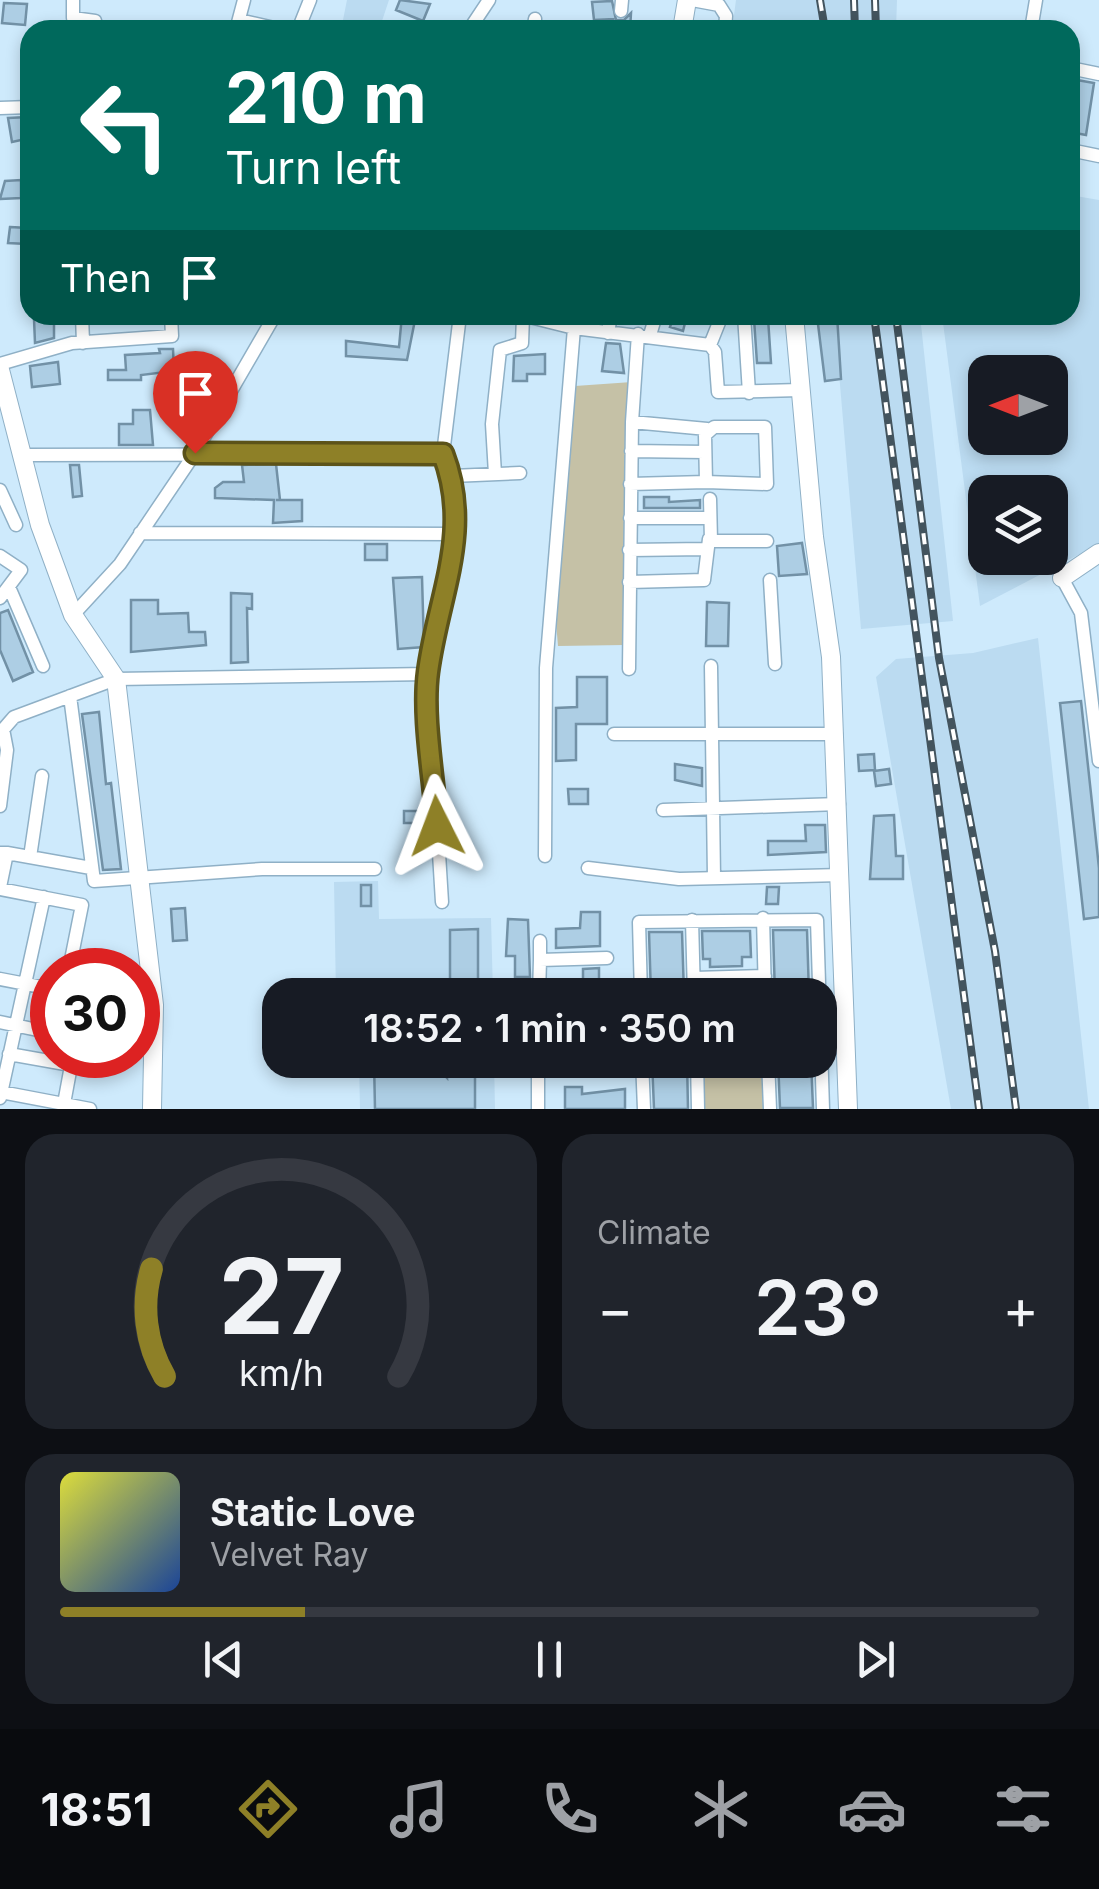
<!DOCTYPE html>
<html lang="en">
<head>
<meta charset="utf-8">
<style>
	:root { --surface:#171b24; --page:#20242c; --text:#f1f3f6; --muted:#9ea1a6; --line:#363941; --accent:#8e8027 }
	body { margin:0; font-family:Inter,sans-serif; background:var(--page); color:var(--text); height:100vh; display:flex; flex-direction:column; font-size:38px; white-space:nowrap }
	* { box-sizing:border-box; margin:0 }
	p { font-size:32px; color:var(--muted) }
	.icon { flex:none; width:55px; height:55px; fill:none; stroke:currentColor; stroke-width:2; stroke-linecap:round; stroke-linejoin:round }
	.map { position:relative; height:1109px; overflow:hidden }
	.drawer { display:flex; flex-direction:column; gap:25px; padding:25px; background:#0d0f14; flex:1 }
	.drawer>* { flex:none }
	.guide { position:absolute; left:20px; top:20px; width:1060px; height:305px; border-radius:30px; box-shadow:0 5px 15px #0003; background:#00695c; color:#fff; overflow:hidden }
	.needle { width:65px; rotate:270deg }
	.fabs { position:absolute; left:968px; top:355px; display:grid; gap:20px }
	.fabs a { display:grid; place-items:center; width:100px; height:100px; border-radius:20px; background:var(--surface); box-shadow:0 5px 15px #0003; font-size:50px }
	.speed { position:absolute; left:30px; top:948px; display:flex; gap:20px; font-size:50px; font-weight:700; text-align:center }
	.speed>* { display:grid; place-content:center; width:130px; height:130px; border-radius:50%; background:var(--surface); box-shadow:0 5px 15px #0003; line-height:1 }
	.speed .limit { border:15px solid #d22; background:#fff; color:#111 }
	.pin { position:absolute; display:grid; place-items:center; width:85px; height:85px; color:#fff; margin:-102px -42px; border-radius:50% 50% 50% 0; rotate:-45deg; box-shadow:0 0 10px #0007 }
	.pin .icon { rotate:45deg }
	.me { position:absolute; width:110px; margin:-55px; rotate:357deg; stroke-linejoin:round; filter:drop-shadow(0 0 8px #0008) }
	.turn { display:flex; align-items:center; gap:35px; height:210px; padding:0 40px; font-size:45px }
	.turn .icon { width:130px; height:130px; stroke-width:2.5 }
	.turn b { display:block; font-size:70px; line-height:85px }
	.then { display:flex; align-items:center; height:95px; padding:0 40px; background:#0003; gap:20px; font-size:38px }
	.big { font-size:75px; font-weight:600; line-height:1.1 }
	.drawer .widget { flex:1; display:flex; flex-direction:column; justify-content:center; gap:15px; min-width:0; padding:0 35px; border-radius:30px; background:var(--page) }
	.drawer .dial { align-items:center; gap:0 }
	.dial svg { height:260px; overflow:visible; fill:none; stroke:var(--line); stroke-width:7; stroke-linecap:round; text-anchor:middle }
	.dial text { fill:var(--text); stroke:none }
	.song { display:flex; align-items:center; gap:30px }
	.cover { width:120px; height:120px; border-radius:15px; background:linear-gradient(135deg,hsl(60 70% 55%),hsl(220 70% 35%)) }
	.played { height:10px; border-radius:5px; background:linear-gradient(90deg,var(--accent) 25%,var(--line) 25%) }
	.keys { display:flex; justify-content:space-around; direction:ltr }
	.heat { display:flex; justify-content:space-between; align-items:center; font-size:55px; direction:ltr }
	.drawer .tiles { flex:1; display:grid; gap:25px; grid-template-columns:1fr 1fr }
	.widget:last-child { grid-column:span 2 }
	.trip { position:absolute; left:262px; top:978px; width:575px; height:100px; border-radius:30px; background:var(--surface); box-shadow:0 5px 15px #0003; font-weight:600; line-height:100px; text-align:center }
	.dock { display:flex; height:160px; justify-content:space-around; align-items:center; background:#090b0e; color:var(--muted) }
	.dock .icon { width:70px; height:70px }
	.dock .on { color:var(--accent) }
	.dock b { font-size:45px; color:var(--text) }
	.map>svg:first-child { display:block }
	.built { fill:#bbdbf1; fill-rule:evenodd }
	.green { fill:#c5c1a6 }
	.building { fill:#adcee4; stroke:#7291a6; stroke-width:2.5 }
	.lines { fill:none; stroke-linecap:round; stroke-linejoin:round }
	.street-casing { stroke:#8fb0c6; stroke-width:15 }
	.secondary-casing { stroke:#8fb0c6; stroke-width:20 }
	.street { stroke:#fff; stroke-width:12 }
	.secondary { stroke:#fff; stroke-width:18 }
	.rail-casing { stroke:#43545e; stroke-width:8 }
	.rail { stroke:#fff; stroke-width:4; stroke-dasharray:11; stroke-linecap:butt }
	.route-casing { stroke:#5c5319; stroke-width:25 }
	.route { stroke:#8e8027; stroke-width:18 }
</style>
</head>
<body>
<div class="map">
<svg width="1099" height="1109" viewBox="0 0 1099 1109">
	<rect width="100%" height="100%" fill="#ceeafc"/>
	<!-- built -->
	<path class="built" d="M347,0H389L379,30H341Z
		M736,0H897L896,30H732Z
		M1070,195L1099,200V544L980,606L942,315H1070ZM985,372H1050V438H985ZM985,492H1050V558H985Z
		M834,315H920L953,621L861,629Z
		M1038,638L1089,1109H951L876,677L896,659L973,653Z
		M378,881L379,919L491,918L493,995H336L334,882Z
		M359,1060H494L495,1109H360Z"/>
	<!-- green -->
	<path class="green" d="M632,382L624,645L558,646L556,622L575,386Z
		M702,1060H761L763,1109H704Z"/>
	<!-- building -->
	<path class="building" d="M400,0L430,4L423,21L396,10Z
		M612,1L616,20H624L631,13L630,30H613V19L594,20L592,2Z
		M4,3L27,4L25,25L2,23Z
		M1077,80L1094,83L1086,135L1070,132Z
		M28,117L30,138L12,142L8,118Z
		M21,180V198L0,199L5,181Z
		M10,227L28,228L27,244L8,243Z
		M402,315H416L407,360L346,356V341L399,347Z
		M674,315H687L683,331L670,327Z
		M837,315L841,379L825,381L817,316Z
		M54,318V338L35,343L34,319Z
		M768,318L771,363H757L754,319Z
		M606,343L620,344L624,373L602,371Z
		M159,349H173L174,371L141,375V380H108V370H126L125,355L160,353Z
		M545,354V374H527V381H513L514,356Z
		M58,362L60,384L32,387L30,366Z
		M133,410H150L153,445H119V424H133Z
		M276,464L280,500H276H302V521L273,523L274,500L215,498V488L223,482H244L242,465Z
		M70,465H79L82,496L73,497Z
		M644,497H669V502L700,500V508H644Z
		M802,543L807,574L779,576L777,546Z
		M365,544H387V560H365Z
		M422,577L424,647L398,649L393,578Z
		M231,593L252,594V609L247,608L248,662L231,663Z
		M131,600H158V614L188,613L189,632H205L206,645L131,652Z
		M707,602L729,603L728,646H706Z
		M8,610L33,672L13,681L0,650V613Z
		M577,677H607V724H576V760L556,761V708L577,707Z
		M1081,701L1099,868V917L1084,919L1060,703Z
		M99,712L106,784L111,783L121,869L103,870L82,714Z
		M874,754L875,770L859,771L858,755Z
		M675,764L702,768V786L675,780Z
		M889,769L891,784L876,786L874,771Z
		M568,789H588V804H569Z
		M404,811H426L427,823H404Z
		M894,815L896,856H903V879H870L874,816Z
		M805,825H825L826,852L768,855V841H806Z
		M361,885H371V906H361Z
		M767,887H779L778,904H766Z
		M185,908L187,940L173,941L171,909Z
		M581,912H600V946L556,948V929L580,928Z
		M508,919L528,920L530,977H515V956H506Z
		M478,929V995L450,994V930Z
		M773,930H807L809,995H775Z
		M702,931H750L751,957H742V966L710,967V959H703Z
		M649,932H682L684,995H651Z
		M599,968V985L583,984V969Z
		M557,982H580V995H557Z
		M374,1060H430L447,1078L446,1060H475V1109H375Z
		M652,1060H687L688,1109H654Z
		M778,1060H811L813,1108H780Z
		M565,1087H582V1094L625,1089V1109H565Z"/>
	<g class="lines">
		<defs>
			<path id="street" d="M73,0V18L95,21L97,30
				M692,0L719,5L726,16L725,30
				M621,11L622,0
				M239,20L283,30
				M236,30L244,0
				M298,30L310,0
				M469,30L489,0
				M533,30L535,19
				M1031,30L1036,0
				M1070,68L1099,74
				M0,108L30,107
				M1070,150L1099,156
				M82,315L83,343
				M522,315L574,328L710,345
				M722,315L710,345L715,352L718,392L800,390
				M744,315L749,393
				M608,333L611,315
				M650,335L656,315
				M0,364L72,343L172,336L171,315
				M632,422L707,429
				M714,427H765L767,484L706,482L705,435Z
				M631,451L705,452
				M25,455L443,454
				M495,474L492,424L500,350L522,343L523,316
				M452,476L520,473
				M630,484L706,482
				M0,490L16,525
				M710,499L711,541H767
				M630,518H709
				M140,533L454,534
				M629,550L706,549
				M0,556L21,570L0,598
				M1062,578L1081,613L1099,761
				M770,580L775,664
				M629,582L704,580L709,539
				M9,587L43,666
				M73,615L120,564L195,453L275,315
				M711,666L714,877
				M629,669L632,422L638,334
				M70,696L94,881L262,869H375
				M0,733L14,717L116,679L428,674
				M614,734H836
				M0,806L7,750L3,729
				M663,810L839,804
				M0,853H7L0,887
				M7,853L91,868
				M545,856L546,668L574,328
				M30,857L42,776
				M588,868L679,879L841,875
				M0,889L82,905L69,970
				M442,902L428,674L451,576L455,521L452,476L443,454L460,315
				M763,918L765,995
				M692,920L694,995
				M540,960V941
				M694,978L765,976
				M0,979L52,989
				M539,995L540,960L607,958
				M641,995L639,922L817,920L823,1109
				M0,1022L52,1033
				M9,1054L71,1065
				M642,1060L644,1109
				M697,1060L698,1109
				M768,1060L770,1109
				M1,1092L90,1109
				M0,1098L44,897
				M63,1109L73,1055
				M538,1109V1060"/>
			<path id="secondary" d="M682,30L687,0
				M794,315L814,537L831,657L848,1109
				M0,370L40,525L73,615L116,679L154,1005L152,1109
				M1062,578L1099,553"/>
		</defs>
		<!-- street casing -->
		<use href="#street" class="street-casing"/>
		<!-- secondary casing -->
		<use href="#secondary" class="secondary-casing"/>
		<!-- street -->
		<use href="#street" class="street"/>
		<!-- secondary -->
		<use href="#secondary" class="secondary"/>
		<defs>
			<path id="rail" d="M820,0L825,30
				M854,0L855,30
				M875,0L876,30
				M874,315L979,1109
				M896,315L939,658L995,951L1016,1109"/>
		</defs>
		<!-- rail casing -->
		<use href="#rail" class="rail-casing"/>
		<!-- rail -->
		<use href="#rail" class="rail"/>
	</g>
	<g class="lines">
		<defs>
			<path id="route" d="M195,453L443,454C473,532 438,595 428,672C422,717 434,779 437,826"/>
		</defs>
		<!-- route casing -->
		<use href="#route" class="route-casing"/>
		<!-- route -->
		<use href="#route" class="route"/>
	</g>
</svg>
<div class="fabs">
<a><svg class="needle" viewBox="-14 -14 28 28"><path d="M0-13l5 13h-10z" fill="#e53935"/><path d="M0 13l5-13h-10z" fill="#9ea1a6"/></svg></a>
<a><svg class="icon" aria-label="layers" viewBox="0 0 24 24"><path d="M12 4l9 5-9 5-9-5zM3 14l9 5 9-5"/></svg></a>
</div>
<div class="speed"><div class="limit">30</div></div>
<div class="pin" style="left:195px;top:453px;background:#d93025"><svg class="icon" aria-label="arrive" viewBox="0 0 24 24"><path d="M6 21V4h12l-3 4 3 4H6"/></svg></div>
<svg class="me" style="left:437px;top:826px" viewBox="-20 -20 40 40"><path d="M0-17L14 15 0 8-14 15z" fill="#8e8027" stroke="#fff" stroke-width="4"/></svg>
<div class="trip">18:52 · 1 min · 350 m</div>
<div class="guide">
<div class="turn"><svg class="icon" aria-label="left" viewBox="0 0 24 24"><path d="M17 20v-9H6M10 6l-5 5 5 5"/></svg><div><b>210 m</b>Turn left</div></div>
<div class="then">Then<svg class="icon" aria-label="arrive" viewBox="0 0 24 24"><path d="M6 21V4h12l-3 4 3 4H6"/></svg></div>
</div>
</div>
<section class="drawer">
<div class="tiles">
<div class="widget dial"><svg viewBox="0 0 100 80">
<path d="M14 69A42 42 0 1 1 86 69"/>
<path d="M14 69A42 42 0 0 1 10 36" stroke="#8e8027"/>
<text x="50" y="56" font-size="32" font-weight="700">27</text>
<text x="50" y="72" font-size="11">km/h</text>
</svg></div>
<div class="widget"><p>Climate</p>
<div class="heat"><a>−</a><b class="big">23°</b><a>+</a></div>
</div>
<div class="widget">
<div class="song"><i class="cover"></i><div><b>Static Love</b><p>Velvet Ray</p></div></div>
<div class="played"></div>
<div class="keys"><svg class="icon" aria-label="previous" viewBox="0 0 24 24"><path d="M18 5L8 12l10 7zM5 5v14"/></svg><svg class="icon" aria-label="pause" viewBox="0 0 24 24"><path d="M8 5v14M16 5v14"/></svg><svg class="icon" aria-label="next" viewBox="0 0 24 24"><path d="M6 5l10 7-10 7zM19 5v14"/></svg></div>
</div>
</div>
</section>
<nav class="dock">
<b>18:51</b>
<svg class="icon on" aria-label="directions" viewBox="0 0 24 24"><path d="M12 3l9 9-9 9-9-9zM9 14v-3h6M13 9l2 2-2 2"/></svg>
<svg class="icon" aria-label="music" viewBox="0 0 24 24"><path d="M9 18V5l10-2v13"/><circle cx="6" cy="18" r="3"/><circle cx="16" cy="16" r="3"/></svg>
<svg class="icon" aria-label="phone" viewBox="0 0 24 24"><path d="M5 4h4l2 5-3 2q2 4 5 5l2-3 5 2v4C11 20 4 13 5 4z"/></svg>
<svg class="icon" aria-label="climate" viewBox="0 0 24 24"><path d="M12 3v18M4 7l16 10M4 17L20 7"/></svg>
<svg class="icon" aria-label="car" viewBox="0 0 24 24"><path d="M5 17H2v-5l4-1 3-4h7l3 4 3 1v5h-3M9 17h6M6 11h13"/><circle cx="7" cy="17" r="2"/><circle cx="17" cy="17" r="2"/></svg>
<svg class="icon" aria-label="filters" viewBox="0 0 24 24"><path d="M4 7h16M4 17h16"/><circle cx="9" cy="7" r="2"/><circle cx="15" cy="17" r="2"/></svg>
</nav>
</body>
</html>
